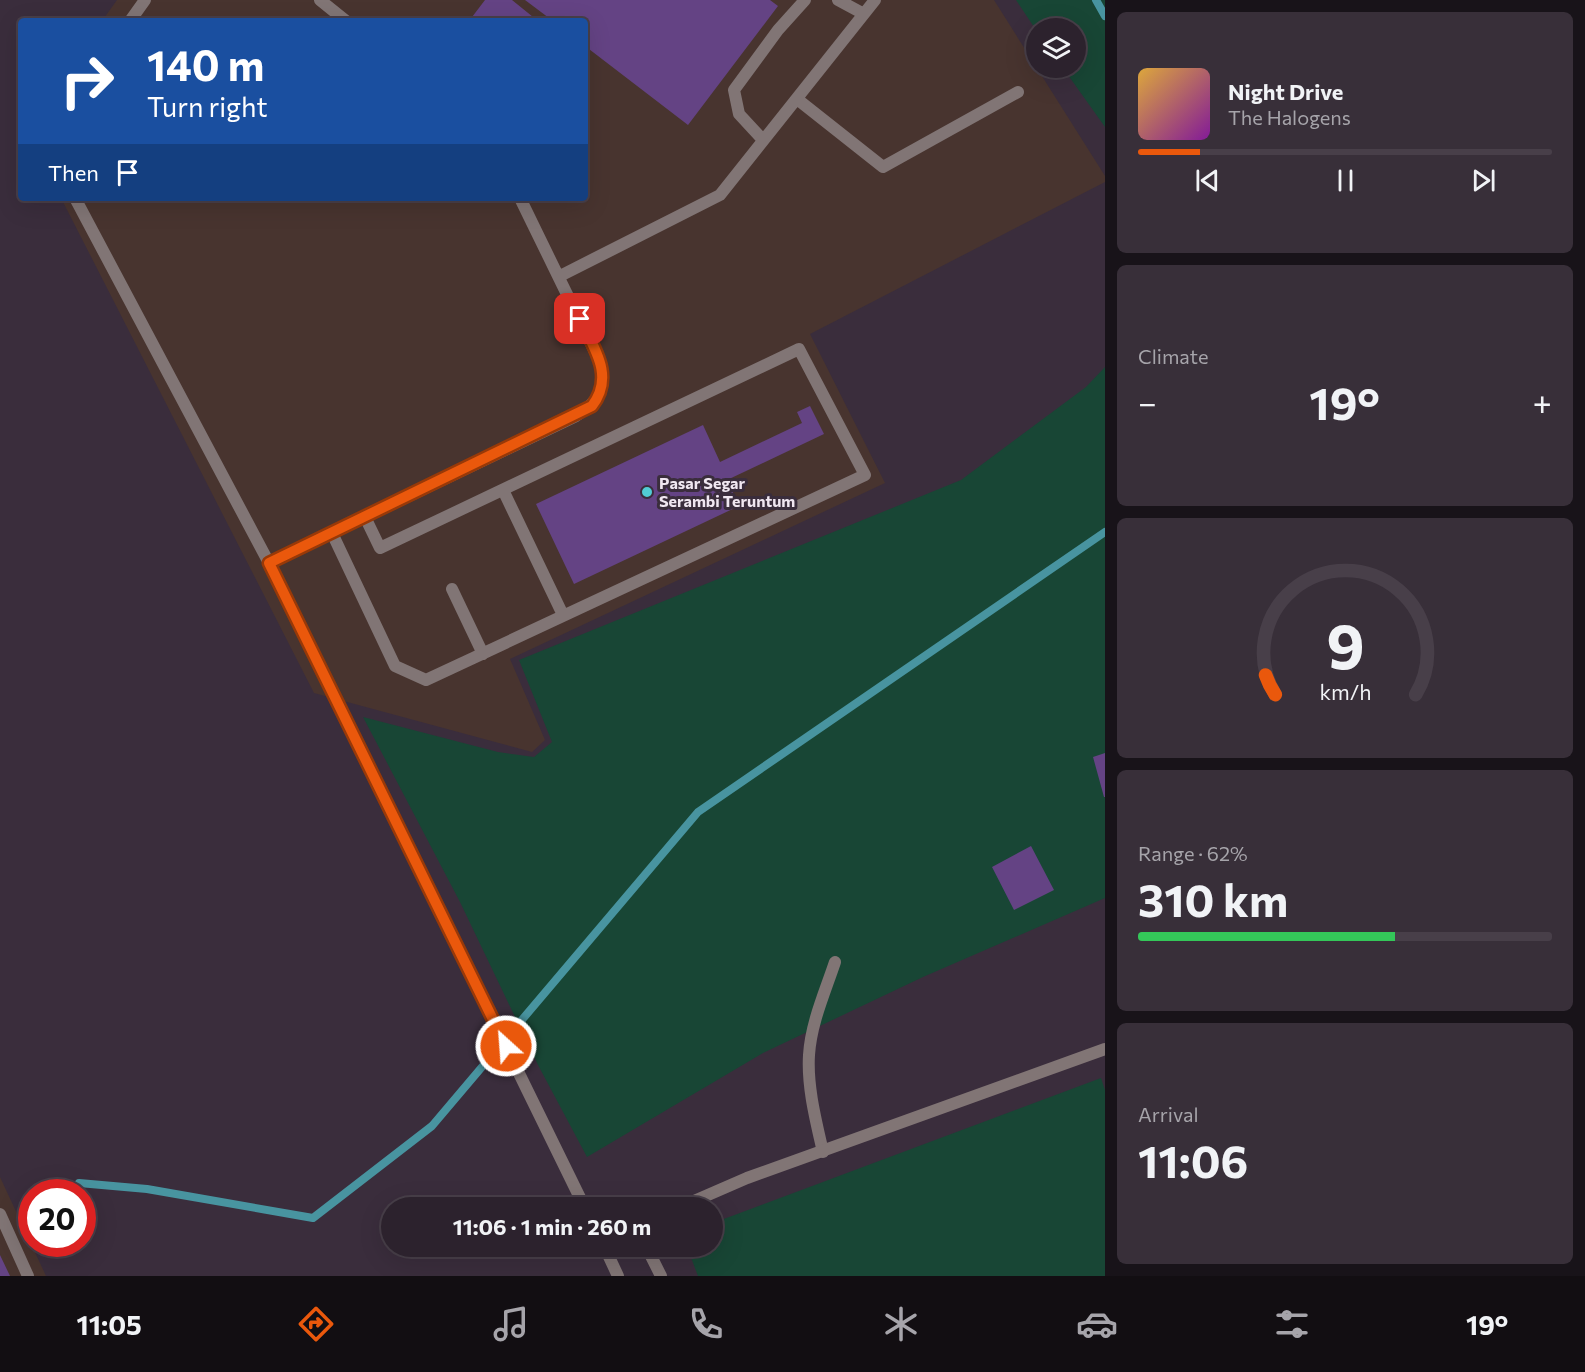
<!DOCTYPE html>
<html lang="en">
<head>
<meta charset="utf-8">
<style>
	:root { --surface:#2c222d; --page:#382f39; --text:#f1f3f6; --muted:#a6a4aa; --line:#483f49; --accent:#ea580c }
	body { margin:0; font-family:Commissioner,sans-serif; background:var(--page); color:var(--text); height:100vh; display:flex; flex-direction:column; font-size:22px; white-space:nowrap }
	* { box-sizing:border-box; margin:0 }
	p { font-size:20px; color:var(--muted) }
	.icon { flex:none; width:33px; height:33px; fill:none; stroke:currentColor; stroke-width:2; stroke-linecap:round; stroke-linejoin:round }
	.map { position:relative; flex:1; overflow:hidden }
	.panel { display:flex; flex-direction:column; gap:12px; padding:12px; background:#181319; width:480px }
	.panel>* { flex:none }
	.guide { position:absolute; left:18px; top:18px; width:570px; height:183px; border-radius:6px; box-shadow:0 6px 24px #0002,0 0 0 2px var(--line); background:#1a4fa0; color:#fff; overflow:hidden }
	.tools { position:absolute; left:1026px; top:18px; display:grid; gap:12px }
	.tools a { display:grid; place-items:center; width:60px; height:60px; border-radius:50%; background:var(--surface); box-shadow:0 6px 24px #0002,0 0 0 2px var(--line); font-size:30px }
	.speed { position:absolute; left:18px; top:1179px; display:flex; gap:12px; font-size:30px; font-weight:700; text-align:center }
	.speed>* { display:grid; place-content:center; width:78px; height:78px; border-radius:50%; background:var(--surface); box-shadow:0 6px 24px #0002,0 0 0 2px var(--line); line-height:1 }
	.speed .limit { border:9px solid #d22; background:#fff; color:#111 }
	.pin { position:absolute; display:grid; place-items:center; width:51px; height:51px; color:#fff; margin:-26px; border-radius:12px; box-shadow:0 3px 9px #0006 }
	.me { position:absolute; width:66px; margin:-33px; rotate:334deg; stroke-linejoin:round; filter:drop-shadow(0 0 4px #0008) }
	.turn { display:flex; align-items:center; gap:21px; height:126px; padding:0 30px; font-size:27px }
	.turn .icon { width:78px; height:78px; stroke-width:2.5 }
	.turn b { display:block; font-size:42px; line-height:51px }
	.then { display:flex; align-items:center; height:57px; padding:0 30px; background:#0003; gap:12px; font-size:22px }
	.big { font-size:45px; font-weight:700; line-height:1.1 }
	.panel .tile { flex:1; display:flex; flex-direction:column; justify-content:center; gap:9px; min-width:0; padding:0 21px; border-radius:9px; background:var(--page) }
	.panel .dial { align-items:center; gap:0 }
	.dial svg { height:156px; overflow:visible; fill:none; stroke:var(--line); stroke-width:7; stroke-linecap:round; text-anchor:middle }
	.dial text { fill:var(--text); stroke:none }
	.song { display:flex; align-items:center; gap:18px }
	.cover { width:72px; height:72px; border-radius:9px; background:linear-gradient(135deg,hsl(40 70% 55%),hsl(290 70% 35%)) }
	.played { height:6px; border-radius:3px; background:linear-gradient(90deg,var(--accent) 15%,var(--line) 15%) }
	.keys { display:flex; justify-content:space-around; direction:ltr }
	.heat { display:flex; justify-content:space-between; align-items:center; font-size:33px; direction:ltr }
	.charge { height:9px; border-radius:4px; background:linear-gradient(90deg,#34c759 62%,var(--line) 0) }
	.trip { position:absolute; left:381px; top:1197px; width:342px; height:60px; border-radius:30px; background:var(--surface); box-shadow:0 6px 24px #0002,0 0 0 2px var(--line); font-weight:700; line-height:60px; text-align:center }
	.dock { display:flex; height:96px; justify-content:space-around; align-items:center; background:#120e12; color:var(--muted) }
	.dock .icon { width:42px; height:42px }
	.dock .current { color:var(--accent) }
	.dock b { font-size:27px; color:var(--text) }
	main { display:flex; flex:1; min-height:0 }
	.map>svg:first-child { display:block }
	.commercial { fill:#48342f }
	.green { fill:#184635 }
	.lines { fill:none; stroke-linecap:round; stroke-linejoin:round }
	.stream { stroke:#4894a0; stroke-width:8 }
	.building { fill:#644384 }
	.service { stroke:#817575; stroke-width:12 }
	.minor { stroke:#817575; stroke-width:12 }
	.route-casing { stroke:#983908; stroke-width:15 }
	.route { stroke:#ea580c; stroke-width:10 }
	.poi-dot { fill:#51ccd4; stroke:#3a2d3c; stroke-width:2 }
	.labels { text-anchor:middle; stroke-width:6; stroke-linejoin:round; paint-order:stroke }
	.poi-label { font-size:16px; font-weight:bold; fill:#f0e7f1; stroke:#3a2d3c; text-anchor:start }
</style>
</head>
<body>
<main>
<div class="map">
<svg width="1105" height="1276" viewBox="0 0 1105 1276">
	<rect width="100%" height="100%" fill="#3a2d3c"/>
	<!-- commercial -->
	<path class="commercial" d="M117,0H994L1105,176V182L810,334L885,483L510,659L545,740L532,752L314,693L61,198H585V21H102Z
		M0,1177L46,1276H0Z"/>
	<!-- green -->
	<path class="green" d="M1016,0H1105V127L1063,68H1076V28L1036,30Z
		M1105,367V898L923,977L763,1053L587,1157L538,1065L460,902L363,717L498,752L534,757L552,742L519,660L961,480L1086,387Z
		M1101,1078L1105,1090V1276H698L687,1247L712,1246L713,1223Z"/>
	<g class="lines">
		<!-- stream -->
		<path class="stream" d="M1096,0L1105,16
			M79,1183L147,1189L313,1218L432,1126L698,812L1105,532"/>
	</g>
	<!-- building -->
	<path class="building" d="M485,0H512L538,21H469Z
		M525,0H770L778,6L688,125L585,46V21H553Z
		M810,406L824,434L727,480L739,506L574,584L536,504L703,425L720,462L802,423L797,412Z
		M1105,753V797H1104L1093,757Z
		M1031,846L1054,890L1014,910L992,867Z
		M0,1255L10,1276H0Z"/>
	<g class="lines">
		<!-- service -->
		<path class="service" d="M320,0L346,21
			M838,0L864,14
			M130,21L145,0
			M797,99L883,167L1018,92
			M763,140L739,114L734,90L778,30L805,0
			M75,198L269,563L585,1208
			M560,276L720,195L875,0
			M503,490L563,615
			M332,533L395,666L426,680L865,475L799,349L380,548L365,517
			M269,563L576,416C600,401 605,389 600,362L520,198
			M452,589L483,654
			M823,1152C816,1121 807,1087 809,1055C811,1023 825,992 835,962
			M0,1214L28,1276
			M604,1246L618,1276"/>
		<!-- minor -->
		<path class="minor" d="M678,1208L747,1178L1105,1049
			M646,1246L661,1276"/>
	</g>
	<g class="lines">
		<defs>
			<path id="route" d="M506,1046L269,563L592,406C615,376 594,348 580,319"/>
		</defs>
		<!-- route casing -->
		<use href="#route" class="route-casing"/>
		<!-- route -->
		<use href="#route" class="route"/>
	</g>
	<!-- markers -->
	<circle class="poi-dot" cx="647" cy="492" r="6"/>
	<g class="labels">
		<!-- poi labels -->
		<g class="poi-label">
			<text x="659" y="489">Pasar Segar<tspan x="659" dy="18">Serambi Teruntum</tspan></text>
		</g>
	</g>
</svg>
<div class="tools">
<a><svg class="icon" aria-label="layers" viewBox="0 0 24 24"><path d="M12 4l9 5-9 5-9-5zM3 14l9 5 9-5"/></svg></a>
</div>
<div class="speed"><div class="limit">20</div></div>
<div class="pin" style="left:580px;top:319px;background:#d93025"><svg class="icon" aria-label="arrive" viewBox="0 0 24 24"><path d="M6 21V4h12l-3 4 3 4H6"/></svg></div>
<svg class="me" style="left:506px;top:1046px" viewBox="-20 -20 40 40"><circle r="17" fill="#ea580c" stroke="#fff" stroke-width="3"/><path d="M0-11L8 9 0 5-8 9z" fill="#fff"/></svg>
<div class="trip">11:06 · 1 min · 260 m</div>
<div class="guide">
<div class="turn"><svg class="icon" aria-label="right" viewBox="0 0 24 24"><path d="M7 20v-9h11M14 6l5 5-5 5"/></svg><div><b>140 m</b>Turn right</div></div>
<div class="then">Then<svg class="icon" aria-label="arrive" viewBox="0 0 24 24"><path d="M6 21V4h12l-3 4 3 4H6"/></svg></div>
</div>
</div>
<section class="panel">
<div class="tile">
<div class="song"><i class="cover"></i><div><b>Night Drive</b><p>The Halogens</p></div></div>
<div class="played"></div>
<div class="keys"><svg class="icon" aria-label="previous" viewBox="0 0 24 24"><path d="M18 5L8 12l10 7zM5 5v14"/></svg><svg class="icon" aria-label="pause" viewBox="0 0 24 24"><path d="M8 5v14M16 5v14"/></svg><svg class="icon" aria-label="next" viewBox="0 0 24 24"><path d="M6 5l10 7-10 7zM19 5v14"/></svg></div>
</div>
<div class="tile"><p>Climate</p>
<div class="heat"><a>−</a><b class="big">19°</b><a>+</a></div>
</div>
<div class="tile dial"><svg viewBox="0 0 100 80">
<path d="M14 69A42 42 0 1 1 86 69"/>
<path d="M14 69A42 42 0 0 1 9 59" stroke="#ea580c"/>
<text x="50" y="56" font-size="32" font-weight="700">9</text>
<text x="50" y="72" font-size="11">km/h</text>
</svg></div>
<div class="tile"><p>Range · 62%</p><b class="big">310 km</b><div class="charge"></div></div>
<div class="tile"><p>Arrival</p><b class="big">11:06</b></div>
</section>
</main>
<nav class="dock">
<b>11:05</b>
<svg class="icon current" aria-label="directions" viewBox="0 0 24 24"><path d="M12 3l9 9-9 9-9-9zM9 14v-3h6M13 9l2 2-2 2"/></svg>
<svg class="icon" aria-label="music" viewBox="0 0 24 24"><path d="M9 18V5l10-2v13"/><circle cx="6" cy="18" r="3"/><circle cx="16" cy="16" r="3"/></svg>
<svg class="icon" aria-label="phone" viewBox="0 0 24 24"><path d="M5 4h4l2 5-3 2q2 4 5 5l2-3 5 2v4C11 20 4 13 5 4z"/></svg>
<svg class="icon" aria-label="climate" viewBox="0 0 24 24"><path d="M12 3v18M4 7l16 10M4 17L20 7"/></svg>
<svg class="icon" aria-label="car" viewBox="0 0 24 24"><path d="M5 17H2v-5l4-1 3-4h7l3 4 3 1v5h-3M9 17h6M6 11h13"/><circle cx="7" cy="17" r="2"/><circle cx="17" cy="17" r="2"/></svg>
<svg class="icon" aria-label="filters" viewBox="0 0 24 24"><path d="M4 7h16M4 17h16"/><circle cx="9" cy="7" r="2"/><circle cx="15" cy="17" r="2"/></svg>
<b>19°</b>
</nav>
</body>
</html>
